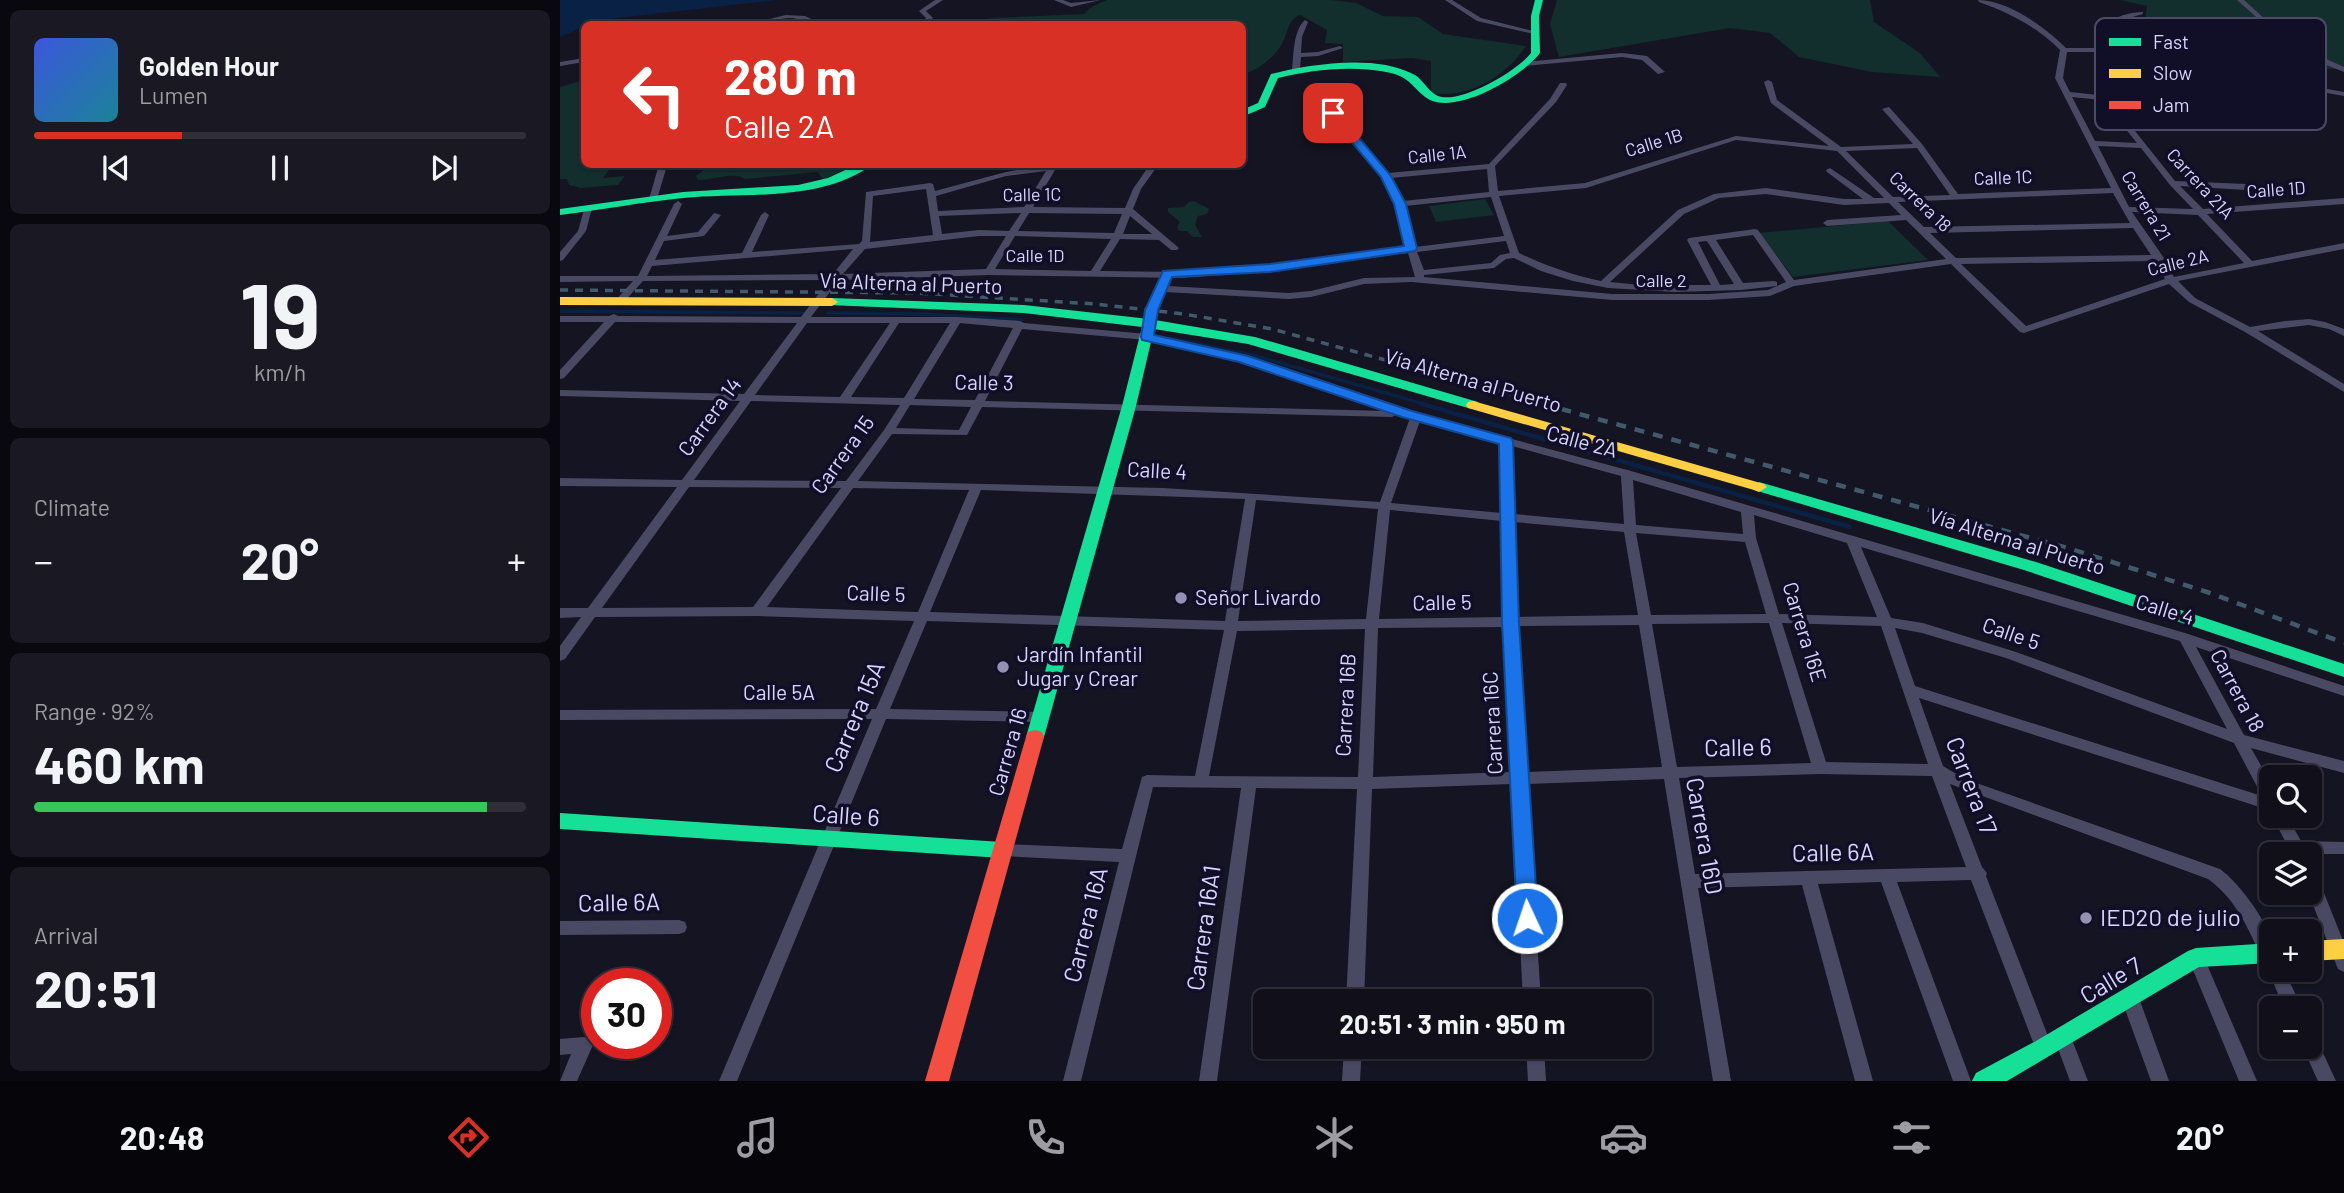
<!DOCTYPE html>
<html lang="en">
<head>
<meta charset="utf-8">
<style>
	:root { --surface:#100f1a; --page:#191823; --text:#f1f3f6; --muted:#9c9ca2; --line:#302f39; --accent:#d93025 }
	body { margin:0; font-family:Barlow,sans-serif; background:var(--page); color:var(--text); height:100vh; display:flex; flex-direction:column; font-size:26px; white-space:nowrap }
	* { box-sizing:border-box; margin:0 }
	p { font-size:23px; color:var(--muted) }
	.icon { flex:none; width:38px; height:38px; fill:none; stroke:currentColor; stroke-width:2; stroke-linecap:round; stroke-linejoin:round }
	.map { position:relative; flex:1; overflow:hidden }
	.drawer { display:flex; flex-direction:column; gap:10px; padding:10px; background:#09080e; width:560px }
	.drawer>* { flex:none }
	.banner { position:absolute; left:21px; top:21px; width:665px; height:147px; border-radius:10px; box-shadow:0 2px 5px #0004,0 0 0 2px var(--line); background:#d93025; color:#fff; overflow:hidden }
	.tools { position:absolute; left:1699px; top:765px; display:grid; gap:14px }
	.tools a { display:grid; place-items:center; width:63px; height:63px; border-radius:10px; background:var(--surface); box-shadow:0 2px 5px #0004,0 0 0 2px var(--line); font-size:35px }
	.speed { position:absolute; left:21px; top:968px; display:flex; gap:14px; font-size:35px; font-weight:700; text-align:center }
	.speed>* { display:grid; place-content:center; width:91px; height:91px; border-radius:50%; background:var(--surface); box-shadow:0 2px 5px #0004,0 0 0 2px var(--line); line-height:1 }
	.speed .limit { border:10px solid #d22; background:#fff; color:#111 }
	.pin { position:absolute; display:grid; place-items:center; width:60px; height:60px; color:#fff; margin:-30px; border-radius:14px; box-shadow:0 4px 10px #0006 }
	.me { position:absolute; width:77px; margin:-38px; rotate:357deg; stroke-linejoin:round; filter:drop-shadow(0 0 5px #0008) }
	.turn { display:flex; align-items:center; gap:24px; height:147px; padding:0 28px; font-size:32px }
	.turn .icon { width:91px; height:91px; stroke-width:2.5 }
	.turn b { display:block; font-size:49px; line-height:60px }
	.big { font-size:52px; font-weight:700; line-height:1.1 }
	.drawer .tile { flex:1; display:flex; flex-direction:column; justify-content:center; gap:10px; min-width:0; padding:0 24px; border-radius:10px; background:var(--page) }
	.drawer .dial { align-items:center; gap:0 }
	.dial b { font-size:91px; line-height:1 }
	.song { display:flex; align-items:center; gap:21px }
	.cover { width:84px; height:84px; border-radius:10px; background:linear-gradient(135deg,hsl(230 70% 55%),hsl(190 70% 35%)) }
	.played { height:7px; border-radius:4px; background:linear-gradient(90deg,var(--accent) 30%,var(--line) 30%) }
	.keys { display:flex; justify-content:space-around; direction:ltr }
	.heat { display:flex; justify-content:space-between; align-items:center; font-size:38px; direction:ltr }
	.charge { height:10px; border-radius:5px; background:linear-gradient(90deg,#34c759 92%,var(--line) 0) }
	.trip { position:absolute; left:693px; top:989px; width:399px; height:70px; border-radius:10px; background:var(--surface); box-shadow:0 2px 5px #0004,0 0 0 2px var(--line); font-weight:700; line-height:70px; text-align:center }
	.dock { display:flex; height:112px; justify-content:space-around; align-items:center; background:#06060a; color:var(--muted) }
	.dock .icon { width:49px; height:49px }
	.dock .selected { color:var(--accent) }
	.dock b { font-size:32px; color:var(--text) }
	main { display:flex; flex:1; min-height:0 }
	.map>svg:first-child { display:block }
	.green { fill:#122e2d }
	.water { fill:#092145 }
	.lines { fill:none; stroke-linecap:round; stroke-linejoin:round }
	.stream-far1 { stroke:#092145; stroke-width:3.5 }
	.stream { stroke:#092145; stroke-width:4.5 }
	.street { fill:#494963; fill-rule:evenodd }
	.fast { fill:#16e098; fill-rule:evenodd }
	.slow { fill:#ffcf43; fill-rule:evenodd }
	.jam { fill:#f24e42; fill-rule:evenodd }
	.rail-far1 { stroke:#415a6b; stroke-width:3.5; stroke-dasharray:8 7; stroke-linecap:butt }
	.rail { stroke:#415a6b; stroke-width:4.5; stroke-dasharray:10 9; stroke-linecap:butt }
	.route { fill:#1a73e8; stroke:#114b97; stroke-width:2 }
	.poi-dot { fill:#9491b2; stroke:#110e28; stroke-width:2.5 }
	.labels { text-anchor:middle; stroke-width:7; stroke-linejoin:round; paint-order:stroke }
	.far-street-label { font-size:18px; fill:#d8d5ff; stroke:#110e28 }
	.street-label { font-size:21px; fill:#d8d5ff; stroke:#110e28 }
	.poi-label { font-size:21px; fill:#d8d5ff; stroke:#110e28; text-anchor:start }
	.near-street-label { font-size:24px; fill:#d8d5ff; stroke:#110e28 }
	.near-poi-label { font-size:24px; fill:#d8d5ff; stroke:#110e28; text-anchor:start }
	.key { fill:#110e28; stroke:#4d4a68; stroke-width:2 }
	.key-label { font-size:19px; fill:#d8d5ff }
</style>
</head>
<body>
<main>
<section class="drawer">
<div class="tile">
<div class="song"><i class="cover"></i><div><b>Golden Hour</b><p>Lumen</p></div></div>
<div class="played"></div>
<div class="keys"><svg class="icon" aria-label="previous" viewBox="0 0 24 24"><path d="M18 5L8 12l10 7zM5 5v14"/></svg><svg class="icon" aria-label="pause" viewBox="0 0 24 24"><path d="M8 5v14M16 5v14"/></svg><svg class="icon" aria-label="next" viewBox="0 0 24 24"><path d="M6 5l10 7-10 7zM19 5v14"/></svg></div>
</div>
<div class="tile dial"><b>19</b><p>km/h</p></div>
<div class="tile"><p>Climate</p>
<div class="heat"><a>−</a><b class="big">20°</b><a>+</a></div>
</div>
<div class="tile"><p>Range · 92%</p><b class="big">460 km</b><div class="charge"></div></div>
<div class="tile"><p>Arrival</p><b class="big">20:51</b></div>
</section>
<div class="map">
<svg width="1784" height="1081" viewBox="0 0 1784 1081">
	<rect width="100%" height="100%" fill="#151422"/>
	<!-- green -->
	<path class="green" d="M547,0H772L796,3L823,16L858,17L883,34L966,46C946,77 908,99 871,93V61L852,58L783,62V44L765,43L767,30L740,15C728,20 728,31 723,42C717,55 699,70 686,73L683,77L682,24H389L433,18L524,14L533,6Z
		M997,0H1310L1314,22L1360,53L1380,77L1312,72L1239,57L1210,33L1170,28L999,57L990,24Z
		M1560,0H1784V69L1726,68L1733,107L1621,87L1592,67L1583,35L1587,6Z
		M24,80V164L53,165L43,178L65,176L58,185L21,188L9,185L7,179H0V87Z
		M287,164L289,167L263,180L258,172L185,179C173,171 154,181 138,180L136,176L150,165Z
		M925,199L934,215L876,222L869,206Z
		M634,201L649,209L647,214L638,216L635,225L642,237H633L627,231H619L617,227L620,222L608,212V208L624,207L629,202Z
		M1328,221L1368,260L1233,277L1199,233Z"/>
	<!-- water -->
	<path class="water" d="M0,0H218L22,22L18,29L0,37Z"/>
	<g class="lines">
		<!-- stream-far1 -->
		<path class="stream-far1" d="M0,311L243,313
			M268,313L363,314L462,320
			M610,338L696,356L868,405"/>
		<!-- stream -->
		<path class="stream" d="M862,404L1290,527"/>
		<!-- street -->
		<path class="street" d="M375,0H383L366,11L373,18L366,24H360L366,18L359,11Z
			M494,0H503L511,3L541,0L511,7Z
			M885,0H892L921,18L977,32L974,34L917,21Z
			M1418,0C1448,0 1486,28 1506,48H1538C1543,22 1557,13 1583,12V14C1558,21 1550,23 1544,50L1556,68L1555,70H1549L1539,52H1507L1503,78L1510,92L1547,96L1615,181L1686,184L1690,187L1686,190L1620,186L1643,209L1784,198V204L1647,214L1692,261L1784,243V249L1618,281L1635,298L1690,327L1725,321L1749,319L1765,322L1784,329V336L1769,329L1749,325L1698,331L1784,384V392L1685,332L1629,302L1609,284L1464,333L1460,332L1391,264L1234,286L1210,296L1148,300H1052L851,282L804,284L751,297L729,299L605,292L596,310L594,323L589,326L584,323L586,310L601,282H607L608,286L729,293L751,291L804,278L855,277L848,253L710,271L622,278L429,275L279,280L251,317H397L460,321L464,323L587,334L687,357L851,412L1071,471L1625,633L1784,686V696L1636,647L1684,735L1784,761V773L1691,748L1712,785V811L1359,698L1383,766L1405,779L1660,869C1679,883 1709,922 1712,946C1712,951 1712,957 1712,963L1703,961C1689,930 1677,900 1648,879L1390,784L1422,867L1427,873L1426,876L1493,1049L1490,1055L1484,1057L1478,1055L1411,880L1337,882L1411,1081H1393L1321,882L1258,884L1313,1081H1295L1242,885L1138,888L1171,1081H1153L1104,779L967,784L981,1001H963L952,784L812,789L804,1001H786L797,789L696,788L657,1081H639L681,788L593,787L521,1081H503L559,862L442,856L436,855L434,850L436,845L442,844L562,849L582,777L587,775L635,776L664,630L367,621L330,709L480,712L485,713L487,717L485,721L480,722L326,719L177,1081H159L312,719L0,720V710L316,709L354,621L197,616L35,617L5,659L0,661V646L21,617L0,618V608H28L117,487L0,486V478L122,480L180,401L0,396V390L184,394L237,323L55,322L4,378L0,379V370L44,322H0V316H49L54,314L58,316L241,317L269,280L83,281L62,304L59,305L54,302L73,281L0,282V276H78L114,204L118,201L122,204L107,236L138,232L154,213L161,215L144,236L104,241L95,260L182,253L201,215L205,212L209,215L192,252L299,244L302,241L306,192L370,183L373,184L375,191L446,172L490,164L592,166L596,168L581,189L573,209L619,248L617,250H611L599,240L560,239L540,271L622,272L710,265L846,248L836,204L822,177L752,93V89H758L828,173L929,164L990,99L1000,83H1006L1007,85L996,102L935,166L938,191L1025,183L1176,136L1269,146L1211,103L1204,82L1208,80L1212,82L1217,100L1281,147L1353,144L1322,109L1329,107L1362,144L1398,194L1551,188L1495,78L1500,50C1477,27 1450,13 1419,2ZM1512,97L1542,100L1577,143L1535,141ZM1176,140L1277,151L1324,198H1314L1270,168L1266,170L1267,172L1303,199H1284L1206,188L1154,194L1118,210L1041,281C1012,275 986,266 959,253L939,196L1026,188ZM1538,146L1581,148L1610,185L1633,209L1569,207ZM1357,148L1390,195L1333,197L1286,151ZM927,169L929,192L843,201L831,178ZM495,170H586L573,189L565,208L473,207ZM486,171L464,207L378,211L376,196L446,176ZM366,189L373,235L310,242L313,196ZM1553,193L1570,223L1364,227L1338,202ZM1206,194L1284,205L1329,203L1341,215L1267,220L1263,223L1267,226L1346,220L1386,259L1234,280L1198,230L1195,229L1129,238L1127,240L1151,285H1081L1050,282L1124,214L1159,198ZM931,197L944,236L855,247L845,206ZM1572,212L1638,215L1684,263L1614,277L1603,259L1604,258ZM461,213L449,231L419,230L382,234L379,216ZM469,213L562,214L554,233L458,231ZM570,216L592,234H563ZM1573,228L1591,255L1396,258L1370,233ZM1193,235L1226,282L1208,290L1148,294H1052L864,277V275L934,268L946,259L954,258L981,271L1013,281L1048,288L1115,292L1181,290L1217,286V282L1214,281L1183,283L1156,240ZM419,236H446L426,269L283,274L305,249ZM455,236L551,239L531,271L435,269ZM946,241L950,253L940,255L931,263L864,270L857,252ZM1147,241L1174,284L1160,285L1138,242ZM293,249L273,274L87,276L92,266ZM1594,261L1605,279L1466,326L1401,264ZM247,323H330L280,397L195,395ZM339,323H390L344,398L291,397ZM400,323L453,328L415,400L354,399ZM462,329L587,340L680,361L826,411L425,401ZM191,401L340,405L324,430L286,481L134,480ZM350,405L411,407L399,430L336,428ZM422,407L832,417L837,414L850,418L820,502L603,488L298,481L332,434L407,435ZM860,421L940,443L942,513L831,503ZM952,446L1061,476L1064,524L954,514ZM1073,480L1181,512L1183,534L1076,525ZM129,487L281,488L193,607L42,608ZM293,488L409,490L358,612L207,607ZM421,490L685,499L665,621L370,612ZM696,500L818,509L806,619L678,621ZM830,510L942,521L943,617L819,619ZM1194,515L1287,543L1317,617L1219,614L1196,538ZM954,522L1064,532L1078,615L956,617ZM1076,533L1185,542L1206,614L1091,615ZM1301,547L1620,641L1667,729L1456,652L1363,623L1331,618ZM1209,623L1251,763L1117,767L1092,624ZM1222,623L1321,626L1368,764L1266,762ZM1079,625L1102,767L966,772L957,626ZM944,627L951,772L813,777L818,628ZM1335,628L1362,633L1446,658L1674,743L1702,796L1355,686ZM805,629L798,777L649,776L677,631ZM1260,774L1372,776L1406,867L1135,874L1119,778Z
			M1677,0H1684L1707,21L1747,37L1765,55L1766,59L1784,67V72L1759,62V56L1755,52L1721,56L1690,52L1688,51L1692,49L1721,52L1751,48L1743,39L1703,23Z
			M226,15L245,16L262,24C251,25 241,18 229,18C215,19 202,25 189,24Z
			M745,20L748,22L742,37L741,53L758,52L780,46L783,48L758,56L741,57L740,69L736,71L732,69C734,53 733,31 745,20Z
			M1062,53L1087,56L1105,72L1098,74L1082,60L1062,57L964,66L960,64L964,62Z
			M24,58V62L0,66V62Z
			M1756,87L1784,92V96L1756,91Z
			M101,164H110L106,169L97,199L90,201L89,199L98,168Z
			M25,206L32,208L26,231L3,260L0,261V252L18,231Z
			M1712,816H1727L1741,841L1784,842V854H1732Z
			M1750,871L1756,873L1784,943V972L1778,969L1776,964L1748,892H1750Z
			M119,920L125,922L127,927L125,932L119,934L0,935V921Z
			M1636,951L1642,953L1697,1081H1679L1628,958L1630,953Z
			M1712,964V970H1724L1742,1008H1724L1708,970Z
			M1570,990L1576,992L1579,998L1609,1081H1591L1561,998L1564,992Z
			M1503,1030L1509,1032L1528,1081H1510L1494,1038L1497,1032Z
			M1750,1036L1756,1038L1776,1081H1758L1742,1046H1750Z
			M24,1037L30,1039L33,1045L17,1081H0L11,1054L0,1055V1039Z
			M784,1046H802L800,1081H782Z
			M966,1046H984L986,1081H968Z"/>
		<!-- fast -->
		<path class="fast" d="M975,0H983L979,16L980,53C963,76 899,114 870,100C854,91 852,78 831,73C795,65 754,69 718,78L705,107L682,117V110L698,103L711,74C750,64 815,54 853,74C864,79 869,95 882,97C905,101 957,71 971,53V16Z
			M298,164H313C261,203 184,192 123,198C82,202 41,210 0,215V209L123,192L238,185L268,178Z
			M272,298L464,305L589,319L695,337L918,402L920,405L913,409L908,408L688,344L594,329L576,406L484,737L482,742L475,744L468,742L466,737L562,406L582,327L464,313L268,305V299Z
			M1199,482L1476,562L1784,664V677L1464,570L1194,490L1191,487Z
			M0,813L442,842L449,844L452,850L449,856L442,858L0,829Z
			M1712,943V963L1639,967L1447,1081H1412L1416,1073L1476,1041L1628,951L1636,948Z"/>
		<!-- slow -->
		<path class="slow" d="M0,297L272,298L278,302L272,306L0,305Z
			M913,401L1204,484L1207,487L1199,492L1194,490L908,408L906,405L908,402Z
			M1784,939V959L1750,961V941Z"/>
		<!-- jam -->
		<path class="jam" d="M475,730L482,732L484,737L389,1081H365L466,737L468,732Z"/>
		<!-- rail-far1 -->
		<path class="rail-far1" d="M0,290L357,293L535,304L624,314L712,329L990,405"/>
		<!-- rail -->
		<path class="rail" d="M983,404L1511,549L1650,593L1784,643"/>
	</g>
	<!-- route -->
	<path class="route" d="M769,110H776L831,176L846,204L857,248L855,251L710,272L612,277L598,310L594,335L688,356L852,411L951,438L953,441L959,623L978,918L975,924L967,927L960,924L957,918L942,623L939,444L842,417L679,362L582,340L581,337L585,310L603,271L710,264L844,246L834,204L821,177L769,115Z"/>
	<!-- markers -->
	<g class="poi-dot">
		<circle cx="621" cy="598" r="7"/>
		<circle cx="443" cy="667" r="7"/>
		<circle cx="1526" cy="918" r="7"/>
	</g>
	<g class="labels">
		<!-- far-street labels -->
		<g class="far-street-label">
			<text transform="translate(1094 143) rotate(-17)" y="6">Calle 1B</text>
			<text transform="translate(877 155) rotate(-6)" y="6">Calle 1A</text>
			<text transform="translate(1443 178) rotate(-2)" y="6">Calle 1C</text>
			<text transform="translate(1640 184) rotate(47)" y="6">Carrera 21A</text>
			<text transform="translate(1716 190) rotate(-4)" y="6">Calle 1D</text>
			<text transform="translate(472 195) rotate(-1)" y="6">Calle 1C</text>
			<text transform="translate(1360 202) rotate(44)" y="6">Carrera 18</text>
			<text transform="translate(1586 206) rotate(59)" y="6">Carrera 21</text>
			<text x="475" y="262">Calle 1D</text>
			<text transform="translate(1618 263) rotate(-14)" y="6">Calle 2A</text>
			<text x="1101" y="287">Calle 2</text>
		</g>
		<!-- street labels -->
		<g class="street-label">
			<text transform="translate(351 284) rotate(2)" y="7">Vía Alterna al Puerto</text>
			<text transform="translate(913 381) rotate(16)" y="7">Vía Alterna al Puerto</text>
			<text transform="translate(424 383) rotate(1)" y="7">Calle 3</text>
			<text transform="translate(150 417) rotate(-54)" y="7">Carrera 14</text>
			<text transform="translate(1022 442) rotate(15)" y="7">Calle 2A</text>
			<text transform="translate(283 455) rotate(-54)" y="7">Carrera 15</text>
			<text transform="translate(597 471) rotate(3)" y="7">Calle 4</text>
			<text transform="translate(1457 542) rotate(17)" y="7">Vía Alterna al Puerto</text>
			<text transform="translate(316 594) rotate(2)" y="7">Calle 5</text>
			<text transform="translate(882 603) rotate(-1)" y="7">Calle 5</text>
			<text transform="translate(1605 610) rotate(17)" y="7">Calle 4</text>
			<text transform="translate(1244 632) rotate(73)" y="7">Carrera 16E</text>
			<text transform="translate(1451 634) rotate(19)" y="7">Calle 5</text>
			<text transform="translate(1677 691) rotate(62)" y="7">Carrera 18</text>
			<text x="219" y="700">Calle 5A</text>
			<text transform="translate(786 705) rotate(-87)" y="7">Carrera 16B</text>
			<text transform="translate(933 723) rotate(-93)" y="7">Carrera 16C</text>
			<text transform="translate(448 752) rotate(-74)" y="7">Carrera 16</text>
		</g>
		<!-- poi labels -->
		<g class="poi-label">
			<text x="635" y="605">Señor Livardo</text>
			<text x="457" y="662">Jardín Infantil<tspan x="457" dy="24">Jugar y Crear</tspan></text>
		</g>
		<!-- near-street labels -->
		<g class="near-street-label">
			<text transform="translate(295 717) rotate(-67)" y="8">Carrera 15A</text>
			<text transform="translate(1178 748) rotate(-1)" y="8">Calle 6</text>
			<text transform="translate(1411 786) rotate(69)" y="8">Carrera 17</text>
			<text transform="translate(286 816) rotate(4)" y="8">Calle 6</text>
			<text transform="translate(1144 836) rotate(80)" y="8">Carrera 16D</text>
			<text transform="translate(1273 853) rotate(-1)" y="8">Calle 6A</text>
			<text transform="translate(59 903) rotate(-1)" y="8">Calle 6A</text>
			<text transform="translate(526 925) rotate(-76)" y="8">Carrera 16A</text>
			<text transform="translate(644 928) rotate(-82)" y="8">Carrera 16A1</text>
			<text transform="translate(1551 981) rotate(-31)" y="8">Calle 7</text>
		</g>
		<!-- near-poi labels -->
		<g class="near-poi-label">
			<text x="1540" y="926">IED20 de julio</text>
		</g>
	</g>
	<!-- legend -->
	<rect x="1535" y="18" width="231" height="112" rx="10" class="key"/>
	<rect x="1549" y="38" width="32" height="8" fill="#16e098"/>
	<rect x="1549" y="69" width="32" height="9" fill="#ffcf43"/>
	<rect x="1549" y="101" width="32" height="8" fill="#f24e42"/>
	<g class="key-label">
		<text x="1593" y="49">Fast</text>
		<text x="1593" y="80">Slow</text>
		<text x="1593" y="112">Jam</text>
	</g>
</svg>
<div class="tools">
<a><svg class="icon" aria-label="search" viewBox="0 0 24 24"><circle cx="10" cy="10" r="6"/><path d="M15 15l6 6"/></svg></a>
<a><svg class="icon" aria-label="layers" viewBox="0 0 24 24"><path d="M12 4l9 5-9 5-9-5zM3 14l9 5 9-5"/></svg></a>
<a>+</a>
<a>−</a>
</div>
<div class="speed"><div class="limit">30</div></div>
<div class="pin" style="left:773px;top:113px;background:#d93025"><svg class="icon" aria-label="arrive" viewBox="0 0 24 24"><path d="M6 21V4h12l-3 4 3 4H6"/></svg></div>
<svg class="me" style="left:967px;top:918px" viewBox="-20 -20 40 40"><circle r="17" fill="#1a73e8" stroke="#fff" stroke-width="3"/><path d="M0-11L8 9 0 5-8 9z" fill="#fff"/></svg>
<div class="trip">20:51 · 3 min · 950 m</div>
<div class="banner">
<div class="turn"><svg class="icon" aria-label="left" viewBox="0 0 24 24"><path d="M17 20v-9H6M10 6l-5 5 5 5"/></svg><div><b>280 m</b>Calle 2A</div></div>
</div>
</div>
</main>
<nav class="dock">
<b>20:48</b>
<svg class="icon selected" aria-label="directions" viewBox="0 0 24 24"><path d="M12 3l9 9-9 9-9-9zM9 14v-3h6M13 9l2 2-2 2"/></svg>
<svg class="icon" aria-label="music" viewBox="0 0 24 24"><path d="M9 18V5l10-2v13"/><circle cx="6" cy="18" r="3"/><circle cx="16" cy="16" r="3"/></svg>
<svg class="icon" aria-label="phone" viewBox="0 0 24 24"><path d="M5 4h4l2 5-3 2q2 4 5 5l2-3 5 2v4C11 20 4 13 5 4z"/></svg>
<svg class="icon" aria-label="climate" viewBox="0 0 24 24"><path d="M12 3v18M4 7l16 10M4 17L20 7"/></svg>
<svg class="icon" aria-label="car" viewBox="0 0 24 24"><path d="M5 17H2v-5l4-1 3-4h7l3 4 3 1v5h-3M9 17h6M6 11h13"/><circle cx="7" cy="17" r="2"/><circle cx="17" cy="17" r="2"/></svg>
<svg class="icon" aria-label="filters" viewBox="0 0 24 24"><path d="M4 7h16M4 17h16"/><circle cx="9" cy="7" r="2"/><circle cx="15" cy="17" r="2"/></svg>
<b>20°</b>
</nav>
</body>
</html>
